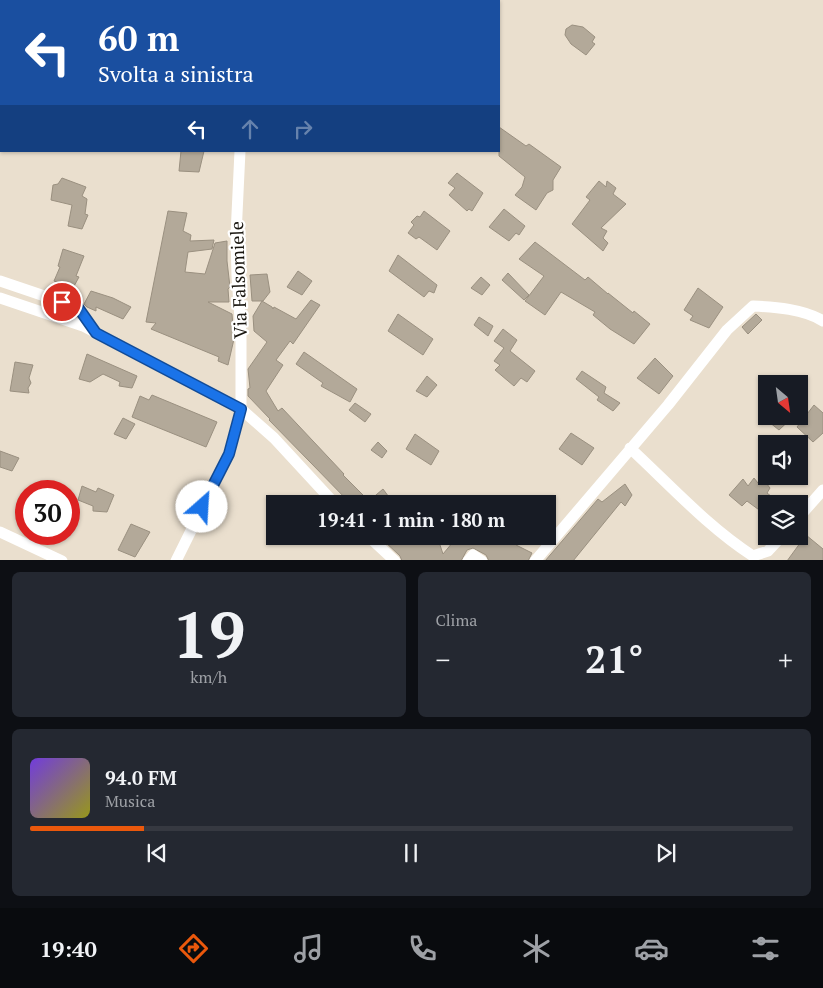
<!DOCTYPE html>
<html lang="it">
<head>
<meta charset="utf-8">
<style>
	:root { --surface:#171b24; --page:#242831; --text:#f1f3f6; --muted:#9ea1a6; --line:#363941; --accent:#ea580c }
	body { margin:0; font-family:"PT Serif",serif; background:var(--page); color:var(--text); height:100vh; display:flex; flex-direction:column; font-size:19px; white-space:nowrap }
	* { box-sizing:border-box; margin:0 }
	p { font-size:16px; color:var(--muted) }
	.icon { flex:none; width:28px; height:28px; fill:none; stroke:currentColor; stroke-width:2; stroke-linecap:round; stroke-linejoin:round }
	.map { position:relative; height:560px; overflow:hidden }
	.side { display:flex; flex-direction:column; gap:12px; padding:12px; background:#0d0f14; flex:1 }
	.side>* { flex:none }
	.banner { position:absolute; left:0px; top:0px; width:500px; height:152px; box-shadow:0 1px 4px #0004; background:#1a4fa0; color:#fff; overflow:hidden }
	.needle { width:32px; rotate:151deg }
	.buttons { position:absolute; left:758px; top:375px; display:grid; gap:10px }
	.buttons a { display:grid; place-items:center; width:50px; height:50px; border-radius:0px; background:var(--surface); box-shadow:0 1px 4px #0004; font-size:25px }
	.speed { position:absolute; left:15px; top:480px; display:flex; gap:10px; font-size:25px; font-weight:700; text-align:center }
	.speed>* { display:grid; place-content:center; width:65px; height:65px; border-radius:50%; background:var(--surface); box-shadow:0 1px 4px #0004; line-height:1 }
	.speed .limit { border:8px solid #d22; background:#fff; color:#111 }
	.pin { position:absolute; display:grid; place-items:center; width:42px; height:42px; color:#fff; margin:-21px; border:2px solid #fff; border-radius:50%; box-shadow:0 1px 5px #0007 }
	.me { position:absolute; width:55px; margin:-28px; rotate:26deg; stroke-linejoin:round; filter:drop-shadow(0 0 4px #0008) }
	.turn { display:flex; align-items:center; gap:18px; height:105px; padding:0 15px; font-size:22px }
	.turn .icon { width:65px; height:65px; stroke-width:2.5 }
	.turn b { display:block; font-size:35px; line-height:42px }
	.lanes { display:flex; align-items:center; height:48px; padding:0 15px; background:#0003; justify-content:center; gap:25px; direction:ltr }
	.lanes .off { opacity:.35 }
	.big { font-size:38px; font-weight:700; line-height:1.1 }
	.side .tile { flex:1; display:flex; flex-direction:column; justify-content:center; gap:8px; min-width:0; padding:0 18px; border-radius:8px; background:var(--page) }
	.side .dial { align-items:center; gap:0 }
	.dial b { font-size:65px; line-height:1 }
	.song { display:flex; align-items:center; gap:15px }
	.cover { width:60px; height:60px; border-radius:8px; background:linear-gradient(135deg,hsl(260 70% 55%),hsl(60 70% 35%)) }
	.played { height:5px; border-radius:2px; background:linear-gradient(90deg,var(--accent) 15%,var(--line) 15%) }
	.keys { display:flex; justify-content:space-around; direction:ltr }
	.heat { display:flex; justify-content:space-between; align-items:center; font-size:28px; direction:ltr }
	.side .tiles { flex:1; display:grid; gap:12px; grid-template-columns:1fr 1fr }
	.tile:last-child { grid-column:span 2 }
	.trip { position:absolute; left:266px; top:495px; width:290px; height:50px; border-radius:0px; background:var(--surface); box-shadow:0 1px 4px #0004; font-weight:700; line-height:50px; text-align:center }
	.tabs { display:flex; height:80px; justify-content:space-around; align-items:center; background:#090b0e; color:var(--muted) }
	.tabs .icon { width:35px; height:35px }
	.tabs .current { color:var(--accent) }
	.tabs b { font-size:22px; color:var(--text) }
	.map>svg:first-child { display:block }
	.building { fill:#b3a999; stroke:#9a9080 }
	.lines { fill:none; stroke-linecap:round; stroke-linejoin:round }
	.minor { stroke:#fff; stroke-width:11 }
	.route-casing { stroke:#114b97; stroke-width:12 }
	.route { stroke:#1a73e8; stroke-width:9 }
	.labels { text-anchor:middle; stroke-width:4.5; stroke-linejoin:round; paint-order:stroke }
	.street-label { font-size:18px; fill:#18150f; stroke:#fff }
</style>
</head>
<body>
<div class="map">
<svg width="823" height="561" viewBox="0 0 823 561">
	<rect width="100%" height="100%" fill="#eadfce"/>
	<!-- building -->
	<path class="building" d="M572,25L583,27L595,37L592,42L595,44L586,55L571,44L565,35L566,29Z
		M499,127L526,146L529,144L561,167L553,180V190L547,193L536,210L515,195L522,187L525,177L499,156Z
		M181,151H204L199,172L179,171Z
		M457,173L483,193L472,211L469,209L467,211L449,195L455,188L448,183Z
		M62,178L86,187L82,196L87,199L85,214L88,215L82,229L68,226L72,205L51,200L53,185L58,184Z
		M599,181L606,187L607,181L616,188L613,194L626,204L601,228L607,231L603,238L608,243L603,251L572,224L590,200L586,197Z
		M504,209L525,226L519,235L516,233L509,241L489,227Z
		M168,211L187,213L183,231L191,235L190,241L214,240L212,249L188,252L185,272L205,274L215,243L227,241V261L230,287L228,289L229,302H208L232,314L234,339L228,365L218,361L219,357L151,329L156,323L146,322Z
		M424,211L450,231L437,250L419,237L416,239L408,233L414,225L411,222L417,216L420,217Z
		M535,242L585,280L588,277L608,294V293L633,313L634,311L650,324L634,344L610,329L593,315L595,312L561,292L545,315L525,301L544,276L519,259Z
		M63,249L84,256L76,276L79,277L73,288L54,281L60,267L58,266Z
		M398,255L437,285L434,293L429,291L424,297L389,271Z
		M298,271L312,281L302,295L287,287Z
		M508,273L529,295L524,300L502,280Z
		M267,274L270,292L263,301H252L250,275Z
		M481,277L490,285L482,295L471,288Z
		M698,288L723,307L709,328L690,320L693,316L684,310Z
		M91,291L113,298L131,307L123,319L96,307V311L87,307L84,304Z
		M311,300L320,305L293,344L290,341L276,360L283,365L266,391L278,411L282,408L344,474L343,475L369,501L383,489L394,504H351L269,420L270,419L248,396V389L250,388L248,369L267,342L254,331L253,316L262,301L272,307L273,309L274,307L296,319Z
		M398,314L433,339L423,355L388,331Z
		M756,314L762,320L748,334L742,327Z
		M479,317L493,326L488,336L474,325Z
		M503,329L517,340L510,351L535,371L527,382L521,378L514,386L495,370L500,365L494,361L504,348L494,341Z
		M304,352L357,389L350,402L321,386L323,383L296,364Z
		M87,354L137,376L132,388L119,386L120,382L103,374L90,382L79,379Z
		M655,358L673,376L659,394L637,378Z
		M15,362L33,365L29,378L31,383L28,388L29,393L10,391Z
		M582,371L606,387L604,393L620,403L613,411L597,400L599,397L576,379Z
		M427,376L437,385L427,397L416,391Z
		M152,395L217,422L206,447L132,417L140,396L149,400Z
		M355,403L371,414L365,422L349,410Z
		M814,405L823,413V433L813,442L797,427Z
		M774,416H794L779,430L769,422Z
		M123,418L135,424L126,439L114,434Z
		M571,433L594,448L582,465L559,449Z
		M415,434L439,451L431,465L406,449Z
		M378,442L387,451L382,458L371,450Z
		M0,451L19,458L12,471L0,467Z
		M754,478L758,483L763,479L770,488L767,493L781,504H766V515L747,501L742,506L729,495L743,479L748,486Z
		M625,484L632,495L625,506L621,502L573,561H545L598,499L602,502Z
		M82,486L96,492L98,488L114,495L107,512L93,511V506L78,500Z
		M131,524L150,532L135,557L118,550Z
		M806,535L823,549V561H787Z
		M384,536H437L443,554L458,536H523L516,545L532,553L528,561H489L486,555L473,548L467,550L461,561H402L400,556L382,539Z"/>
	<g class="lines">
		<!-- minor -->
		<path class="minor" d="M274,1V0
			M0,281L77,307L95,331
			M0,298L83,326L241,409L274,438L335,504
			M630,448C670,485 708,527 753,556L768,551L782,536
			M799,517L823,490
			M0,532L62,561
			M368,536L395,561
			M176,561L229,454L241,409V334L237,276L236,235L240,151
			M468,561L473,555L482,561
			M535,561L668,405L727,330L753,306C775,307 804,309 823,321"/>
	</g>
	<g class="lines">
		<defs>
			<path id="route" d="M62,302L77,306L96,333L241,409L229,454L202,507"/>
		</defs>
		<!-- route casing -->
		<use href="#route" class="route-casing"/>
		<!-- route -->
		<use href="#route" class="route"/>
	</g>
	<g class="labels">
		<!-- street labels -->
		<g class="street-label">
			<text transform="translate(239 280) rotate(-92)" y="6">Via Falsomiele</text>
		</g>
	</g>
</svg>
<div class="buttons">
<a><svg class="needle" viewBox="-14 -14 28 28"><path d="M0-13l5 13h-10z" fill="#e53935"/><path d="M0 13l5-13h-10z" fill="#9ea1a6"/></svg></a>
<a><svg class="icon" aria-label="sound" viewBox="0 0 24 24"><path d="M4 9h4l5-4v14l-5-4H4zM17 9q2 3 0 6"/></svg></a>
<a><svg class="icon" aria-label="layers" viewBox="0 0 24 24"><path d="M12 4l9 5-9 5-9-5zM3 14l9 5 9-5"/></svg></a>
</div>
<div class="speed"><div class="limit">30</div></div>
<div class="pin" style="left:62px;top:302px;background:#d93025"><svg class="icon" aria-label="arrive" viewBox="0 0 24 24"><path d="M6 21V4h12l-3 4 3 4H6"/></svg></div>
<svg class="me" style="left:202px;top:507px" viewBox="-20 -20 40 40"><circle r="19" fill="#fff"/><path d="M0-13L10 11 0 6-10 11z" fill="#1a73e8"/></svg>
<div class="trip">19:41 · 1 min · 180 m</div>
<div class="banner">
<div class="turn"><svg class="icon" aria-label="left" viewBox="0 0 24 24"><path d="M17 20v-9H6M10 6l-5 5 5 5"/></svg><div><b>60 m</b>Svolta a sinistra</div></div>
<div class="lanes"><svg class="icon" aria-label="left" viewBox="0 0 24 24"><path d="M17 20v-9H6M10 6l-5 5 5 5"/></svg><svg class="icon off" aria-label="ahead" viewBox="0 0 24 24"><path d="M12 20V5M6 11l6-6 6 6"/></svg><svg class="icon off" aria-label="right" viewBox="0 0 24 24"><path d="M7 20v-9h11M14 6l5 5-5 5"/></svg></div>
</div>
</div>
<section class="side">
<div class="tiles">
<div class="tile dial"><b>19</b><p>km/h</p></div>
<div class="tile"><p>Clima</p>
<div class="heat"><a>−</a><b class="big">21°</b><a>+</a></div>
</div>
<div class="tile">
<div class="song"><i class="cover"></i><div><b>94.0 FM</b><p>Musica</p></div></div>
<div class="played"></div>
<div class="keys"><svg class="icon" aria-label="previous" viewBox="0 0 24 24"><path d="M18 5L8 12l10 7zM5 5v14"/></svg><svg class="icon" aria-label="pause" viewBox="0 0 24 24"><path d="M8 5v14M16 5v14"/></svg><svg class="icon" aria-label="next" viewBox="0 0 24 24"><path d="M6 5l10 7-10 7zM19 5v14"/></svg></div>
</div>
</div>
</section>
<nav class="tabs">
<b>19:40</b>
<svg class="icon current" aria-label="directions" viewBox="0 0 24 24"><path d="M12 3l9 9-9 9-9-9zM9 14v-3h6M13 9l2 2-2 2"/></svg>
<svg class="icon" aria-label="music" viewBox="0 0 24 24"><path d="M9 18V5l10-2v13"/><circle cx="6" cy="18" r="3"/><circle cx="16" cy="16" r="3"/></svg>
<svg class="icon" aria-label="phone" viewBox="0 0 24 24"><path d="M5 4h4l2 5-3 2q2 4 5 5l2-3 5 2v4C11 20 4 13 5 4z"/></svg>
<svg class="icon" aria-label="climate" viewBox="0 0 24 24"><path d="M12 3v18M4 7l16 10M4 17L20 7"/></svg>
<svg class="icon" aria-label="car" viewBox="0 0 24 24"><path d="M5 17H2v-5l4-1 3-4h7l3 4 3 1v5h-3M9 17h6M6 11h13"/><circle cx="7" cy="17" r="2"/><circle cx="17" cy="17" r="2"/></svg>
<svg class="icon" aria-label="filters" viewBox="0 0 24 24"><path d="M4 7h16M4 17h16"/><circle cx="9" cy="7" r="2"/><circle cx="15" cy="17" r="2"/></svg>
</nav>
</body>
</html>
